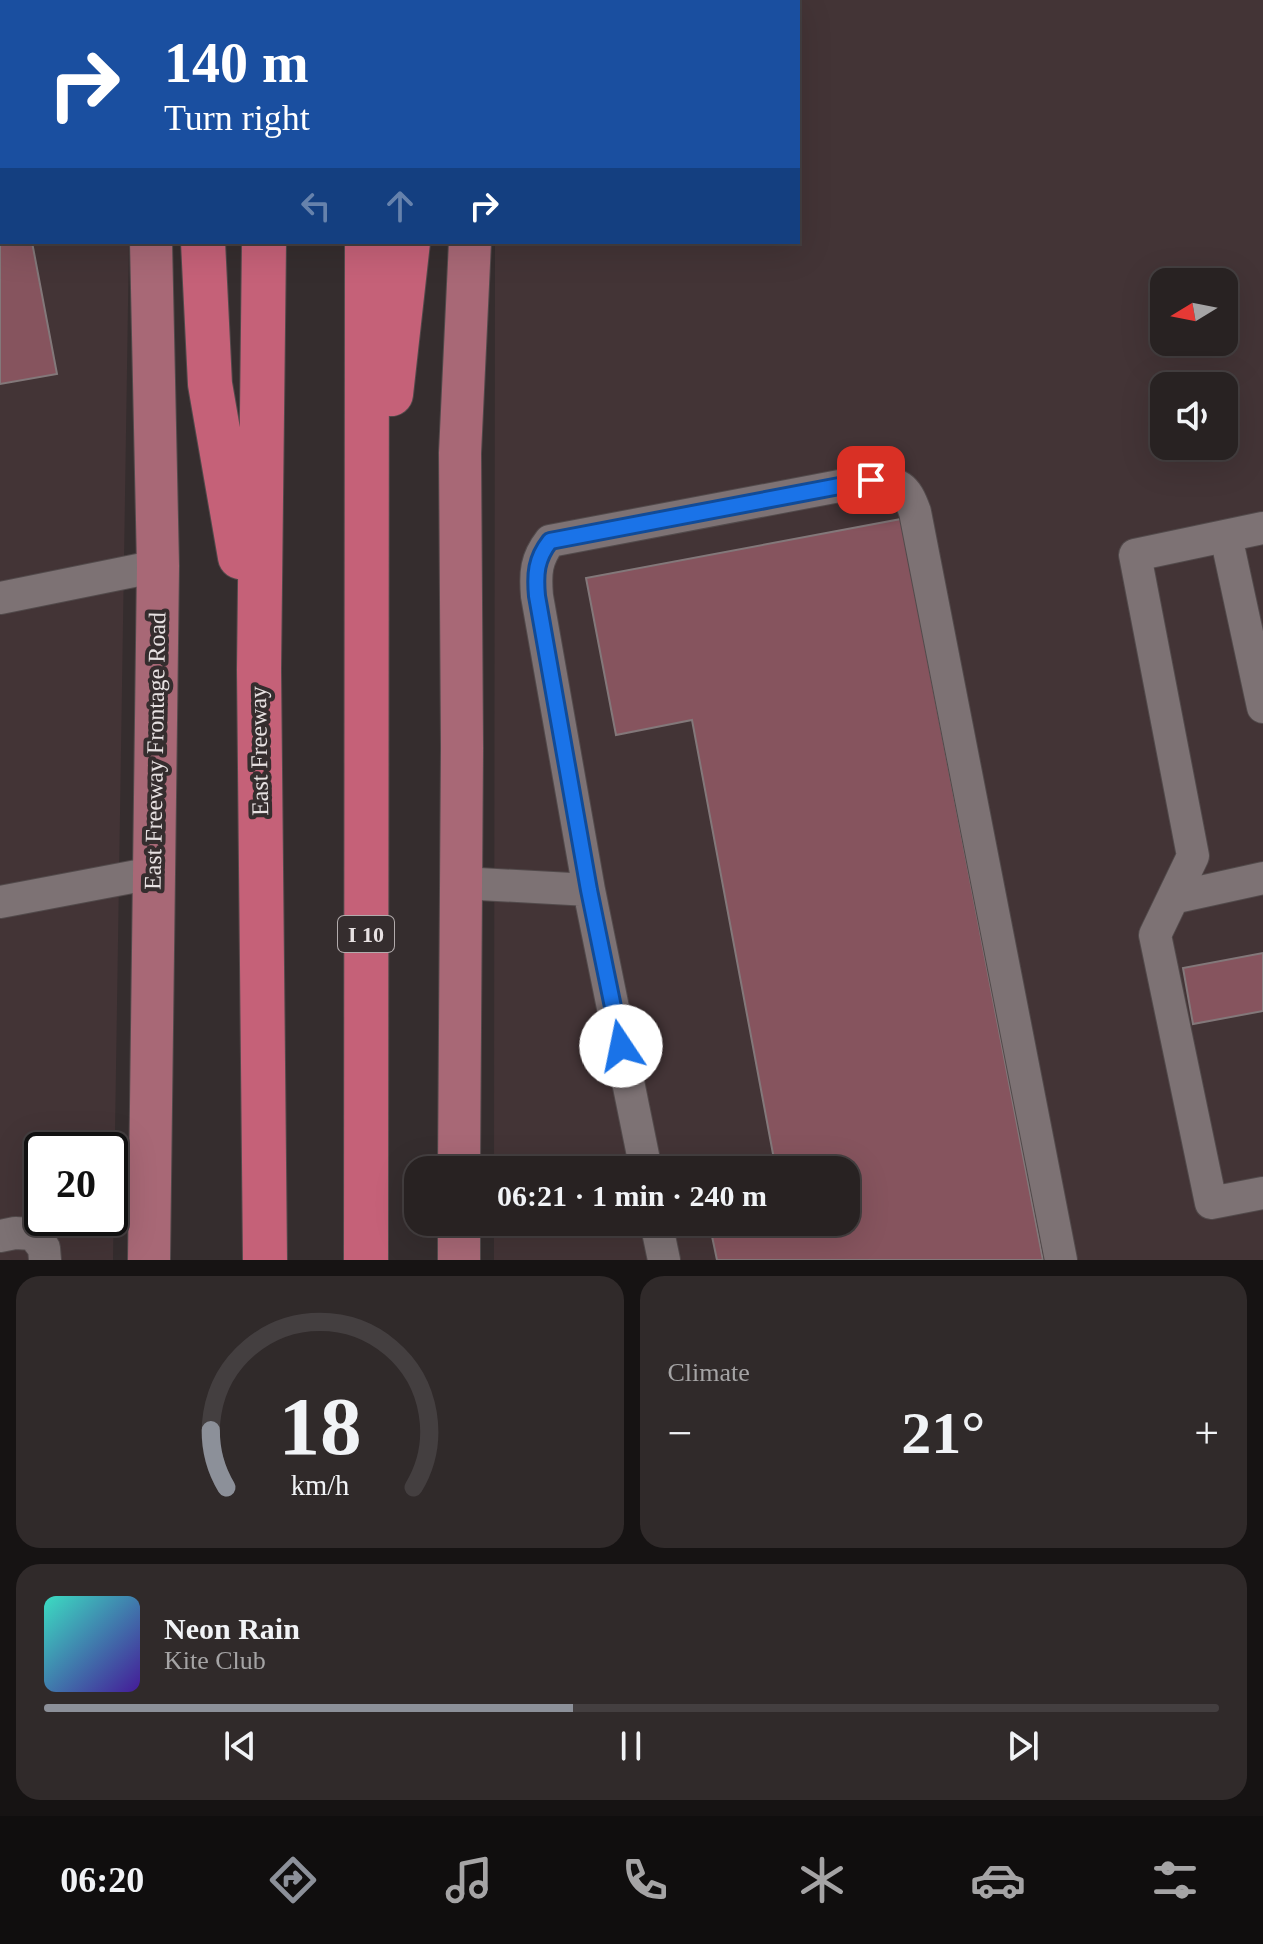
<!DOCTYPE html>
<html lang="en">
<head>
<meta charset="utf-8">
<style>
	:root { --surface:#282222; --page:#302a2a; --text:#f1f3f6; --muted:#a5a4a5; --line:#443f40; --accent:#8c9099 }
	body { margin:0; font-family:Georgia,serif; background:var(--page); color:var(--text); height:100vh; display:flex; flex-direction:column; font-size:30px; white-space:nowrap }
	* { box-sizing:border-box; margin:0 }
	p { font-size:26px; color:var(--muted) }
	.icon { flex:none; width:44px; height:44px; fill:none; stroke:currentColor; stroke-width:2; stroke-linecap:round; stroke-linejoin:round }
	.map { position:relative; height:1260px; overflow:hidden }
	.details { display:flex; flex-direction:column; gap:16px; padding:16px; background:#161313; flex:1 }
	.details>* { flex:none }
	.banner { position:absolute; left:0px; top:0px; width:800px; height:244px; box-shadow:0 8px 32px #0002,0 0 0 2px var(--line); background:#1a4fa0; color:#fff; overflow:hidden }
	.needle { width:52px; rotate:260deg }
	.buttons { position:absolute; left:1150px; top:268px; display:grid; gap:16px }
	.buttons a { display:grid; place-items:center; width:88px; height:88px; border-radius:16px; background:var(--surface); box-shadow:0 8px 32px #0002,0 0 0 2px var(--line); font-size:40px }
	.speed { position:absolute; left:24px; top:1132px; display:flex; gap:16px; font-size:40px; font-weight:700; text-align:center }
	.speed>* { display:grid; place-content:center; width:104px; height:104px; border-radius:50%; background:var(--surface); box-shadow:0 8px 32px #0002,0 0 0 2px var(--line); line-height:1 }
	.speed .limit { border:4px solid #111; border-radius:12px; background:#fff; color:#111 }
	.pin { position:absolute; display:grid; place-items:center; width:68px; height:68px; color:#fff; margin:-34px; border-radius:16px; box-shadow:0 4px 12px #0006 }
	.me { position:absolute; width:88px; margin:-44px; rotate:349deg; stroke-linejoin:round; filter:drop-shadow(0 0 6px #0008) }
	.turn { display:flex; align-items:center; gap:28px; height:168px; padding:0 32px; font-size:36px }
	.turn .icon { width:104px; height:104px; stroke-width:2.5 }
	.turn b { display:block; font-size:56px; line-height:68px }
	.lanes { display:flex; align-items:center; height:76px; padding:0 32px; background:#0003; justify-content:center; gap:40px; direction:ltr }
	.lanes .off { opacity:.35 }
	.big { font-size:60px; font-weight:800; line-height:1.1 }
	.details .card { flex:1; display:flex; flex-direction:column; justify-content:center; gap:12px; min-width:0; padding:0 28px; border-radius:24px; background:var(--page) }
	.details .dial { align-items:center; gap:0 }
	.dial svg { height:208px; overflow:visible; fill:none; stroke:var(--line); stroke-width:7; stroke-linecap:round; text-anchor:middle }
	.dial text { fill:var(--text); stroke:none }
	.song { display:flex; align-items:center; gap:24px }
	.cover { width:96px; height:96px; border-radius:12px; background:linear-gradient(135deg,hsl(170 70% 55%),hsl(260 70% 35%)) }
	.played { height:8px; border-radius:4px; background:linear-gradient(90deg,var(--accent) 45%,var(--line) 45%) }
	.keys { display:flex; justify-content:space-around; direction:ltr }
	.heat { display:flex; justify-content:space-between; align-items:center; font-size:44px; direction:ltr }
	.details .tiles { flex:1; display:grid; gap:16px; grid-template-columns:1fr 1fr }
	.card:last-child { grid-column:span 2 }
	.trip { position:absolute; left:404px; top:1156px; width:456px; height:80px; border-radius:24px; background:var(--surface); box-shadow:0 8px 32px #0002,0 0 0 2px var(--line); font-weight:800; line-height:80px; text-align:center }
	.menu { display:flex; height:128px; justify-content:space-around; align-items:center; background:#100e0e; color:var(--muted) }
	.menu .icon { width:56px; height:56px }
	.menu .current { color:var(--accent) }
	.menu b { font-size:36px; color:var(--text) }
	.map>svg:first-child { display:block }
	.built { fill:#433436; fill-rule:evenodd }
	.building { fill:#86545e; stroke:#83787a; stroke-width:2 }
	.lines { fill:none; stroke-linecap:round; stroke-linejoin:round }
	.minor-casing { stroke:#524a4b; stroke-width:34 }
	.major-casing { stroke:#524a4b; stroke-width:44 }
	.highway-casing { stroke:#524a4b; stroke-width:46 }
	.minor { stroke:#7d7274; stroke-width:32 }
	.major { stroke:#a86876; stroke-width:42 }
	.highway { stroke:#c56178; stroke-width:44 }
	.route-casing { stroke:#114b97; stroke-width:20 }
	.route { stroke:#1a73e8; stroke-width:14 }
	.labels { text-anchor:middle; stroke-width:8; stroke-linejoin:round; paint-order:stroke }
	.shield { fill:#352d2e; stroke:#b2abac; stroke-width:2 }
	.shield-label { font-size:22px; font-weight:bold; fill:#e7e1e2 }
	.street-label { font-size:24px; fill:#e7e1e2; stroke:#352d2e }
</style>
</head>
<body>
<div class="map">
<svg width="1263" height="1260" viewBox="0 0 1263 1260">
	<rect width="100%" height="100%" fill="#352d2e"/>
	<!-- built -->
	<path class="built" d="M0,0H133L2,2V242H129L113,1260H0ZM42,1150H110V1218H42Z
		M495,0H1263V1260H494V1222H846V1170H494L495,242H798V2ZM1164,282H1224V342H1164ZM1164,386H1224V446H1164Z"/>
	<!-- building -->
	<path class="building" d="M0,76L2,242H32L57,374L0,384Z
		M901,519L1043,1260H717L709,1222H846V1170H776L692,720L616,735L586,578Z
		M1263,953V1011L1193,1024L1183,968Z"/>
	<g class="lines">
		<defs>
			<path id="minor" d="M1263,528L1135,555L1193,856L1155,935L1211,1203L1263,1193
				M1226,536L1263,707
				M0,598L158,566
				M461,883L589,890L646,1170
				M589,890L537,596C535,573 536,559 550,541L871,480C899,484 905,484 915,512L1061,1260
				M1173,898L1263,878
				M0,902L153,873
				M656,1222L664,1260
				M0,1236L15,1233L33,1234L44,1248L45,1260"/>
			<path id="major" d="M151,2V0
				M474,2V0
				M459,1170L462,748L460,453L470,242
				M149,1260L158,566L151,242
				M459,1260V1222"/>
			<path id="highway" d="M190,0V2
				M367,0V2
				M266,2V0
				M436,2L437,0
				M203,242L210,384L240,557
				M264,242L259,670L265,1260
				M391,394L408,242
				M366,1260L367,242"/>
		</defs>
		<!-- minor casing -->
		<use href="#minor" class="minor-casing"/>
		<!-- major casing -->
		<use href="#major" class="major-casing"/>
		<!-- highway casing -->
		<use href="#highway" class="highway-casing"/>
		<!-- minor -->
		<use href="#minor" class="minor"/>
		<!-- major -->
		<use href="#major" class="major"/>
		<!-- highway -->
		<use href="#highway" class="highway"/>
	</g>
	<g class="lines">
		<defs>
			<path id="route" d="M621,1046L589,890L537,596C535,574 536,559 550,541L871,480"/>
		</defs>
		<!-- route casing -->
		<use href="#route" class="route-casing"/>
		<!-- route -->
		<use href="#route" class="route"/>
	</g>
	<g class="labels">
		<!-- shield labels -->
		<rect class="shield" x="338" y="916" width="56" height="36" rx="6"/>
		<g class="shield-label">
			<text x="366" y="942">I 10</text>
		</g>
		<!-- street labels -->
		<g class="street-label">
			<text transform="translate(155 751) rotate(-89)" y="8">East Freeway Frontage Road</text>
			<text transform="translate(259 751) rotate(-91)" y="8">East Freeway</text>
		</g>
	</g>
</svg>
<div class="buttons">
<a><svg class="needle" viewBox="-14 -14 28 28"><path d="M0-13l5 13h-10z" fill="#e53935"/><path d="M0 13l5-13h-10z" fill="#a5a4a5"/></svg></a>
<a><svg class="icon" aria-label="sound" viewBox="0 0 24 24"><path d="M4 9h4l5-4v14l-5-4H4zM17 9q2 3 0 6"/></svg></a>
</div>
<div class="speed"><div class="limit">20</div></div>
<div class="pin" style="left:871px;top:480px;background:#d93025"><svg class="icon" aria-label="arrive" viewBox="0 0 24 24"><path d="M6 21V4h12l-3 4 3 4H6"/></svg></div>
<svg class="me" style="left:621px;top:1046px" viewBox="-20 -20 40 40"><circle r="19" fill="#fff"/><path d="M0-13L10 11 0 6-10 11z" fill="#1a73e8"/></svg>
<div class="trip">06:21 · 1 min · 240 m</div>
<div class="banner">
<div class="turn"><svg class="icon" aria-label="right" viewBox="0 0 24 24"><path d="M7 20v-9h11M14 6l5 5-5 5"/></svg><div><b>140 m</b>Turn right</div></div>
<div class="lanes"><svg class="icon off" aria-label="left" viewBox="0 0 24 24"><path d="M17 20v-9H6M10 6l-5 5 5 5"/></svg><svg class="icon off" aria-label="ahead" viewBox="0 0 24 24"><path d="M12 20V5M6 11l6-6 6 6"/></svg><svg class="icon" aria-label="right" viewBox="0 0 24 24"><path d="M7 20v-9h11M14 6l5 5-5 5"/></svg></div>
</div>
</div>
<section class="details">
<div class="tiles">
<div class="card dial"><svg viewBox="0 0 100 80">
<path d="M14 69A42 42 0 1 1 86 69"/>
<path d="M14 69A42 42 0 0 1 8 47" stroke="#8c9099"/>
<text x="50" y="56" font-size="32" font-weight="700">18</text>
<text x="50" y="72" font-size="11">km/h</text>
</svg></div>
<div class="card"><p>Climate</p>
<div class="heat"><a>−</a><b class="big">21°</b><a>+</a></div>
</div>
<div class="card">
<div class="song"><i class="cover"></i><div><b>Neon Rain</b><p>Kite Club</p></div></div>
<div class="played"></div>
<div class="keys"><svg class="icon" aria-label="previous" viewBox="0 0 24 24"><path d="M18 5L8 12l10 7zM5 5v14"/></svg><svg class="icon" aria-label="pause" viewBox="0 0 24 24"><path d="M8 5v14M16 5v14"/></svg><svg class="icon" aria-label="next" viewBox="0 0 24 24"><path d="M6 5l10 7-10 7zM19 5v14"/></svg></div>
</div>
</div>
</section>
<nav class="menu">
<b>06:20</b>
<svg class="icon current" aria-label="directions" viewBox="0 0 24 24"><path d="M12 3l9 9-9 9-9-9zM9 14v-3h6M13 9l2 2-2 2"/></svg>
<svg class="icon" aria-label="music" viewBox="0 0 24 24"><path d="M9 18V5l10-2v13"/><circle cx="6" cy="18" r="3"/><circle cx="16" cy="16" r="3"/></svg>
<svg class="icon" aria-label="phone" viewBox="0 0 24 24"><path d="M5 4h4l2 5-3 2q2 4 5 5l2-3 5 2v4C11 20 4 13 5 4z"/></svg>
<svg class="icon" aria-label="climate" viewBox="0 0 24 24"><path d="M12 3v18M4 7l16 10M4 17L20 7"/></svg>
<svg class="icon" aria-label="car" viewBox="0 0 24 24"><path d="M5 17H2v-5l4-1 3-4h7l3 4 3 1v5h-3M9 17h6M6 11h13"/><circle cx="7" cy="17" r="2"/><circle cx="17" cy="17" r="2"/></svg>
<svg class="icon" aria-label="filters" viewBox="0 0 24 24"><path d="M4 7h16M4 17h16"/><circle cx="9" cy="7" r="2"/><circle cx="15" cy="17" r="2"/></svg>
</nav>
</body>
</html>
